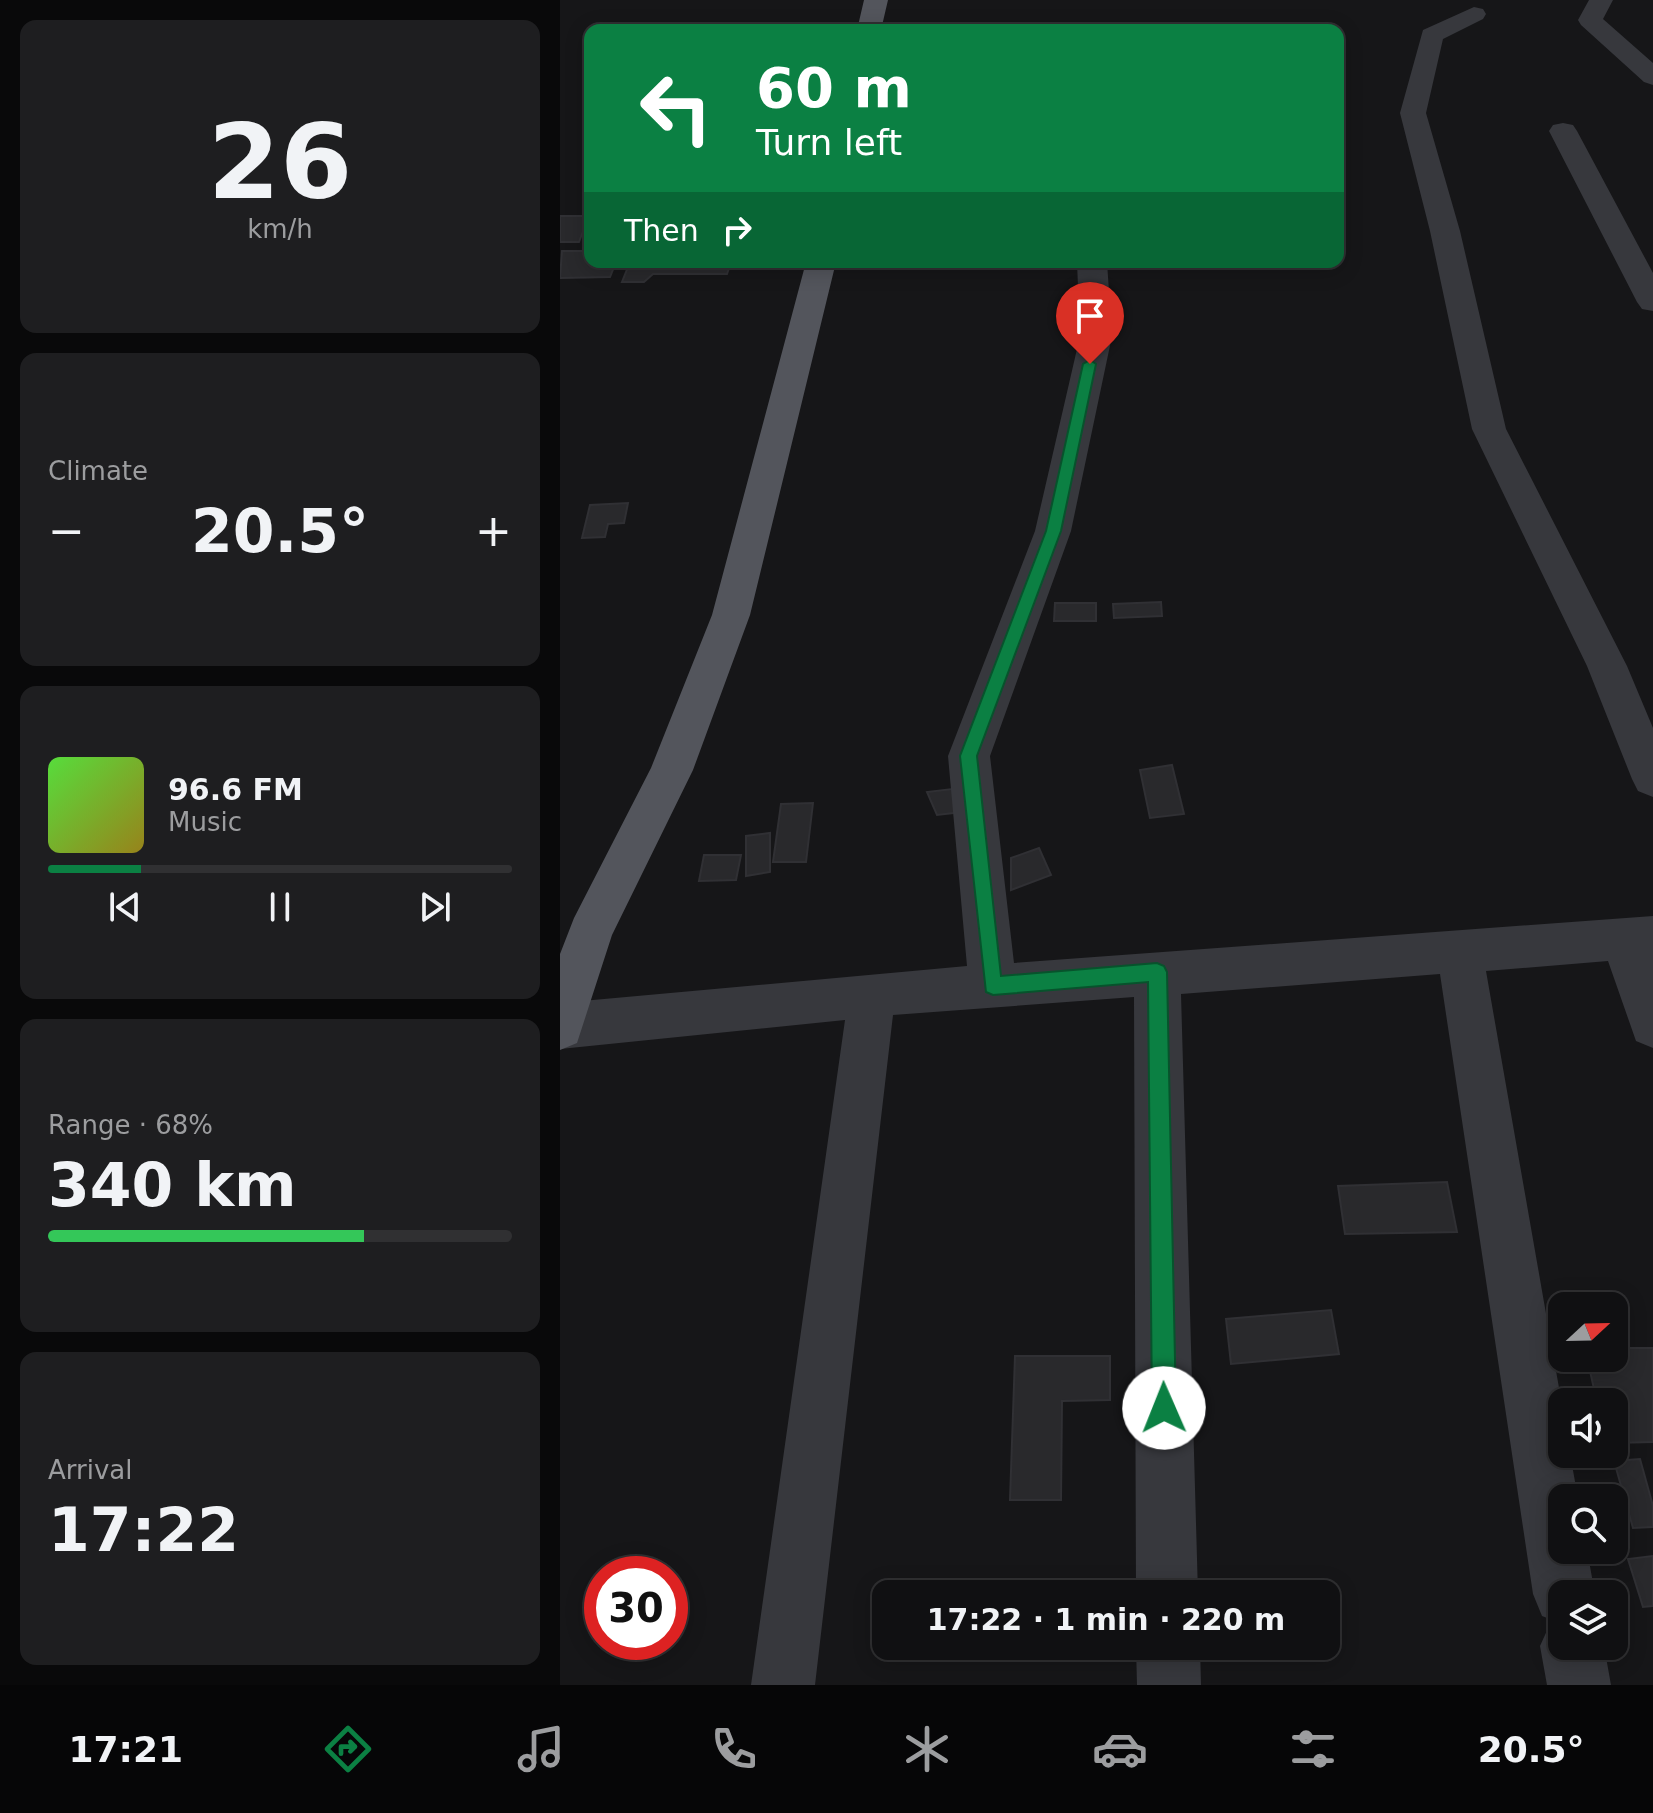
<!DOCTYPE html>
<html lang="en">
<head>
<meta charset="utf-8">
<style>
	:root { --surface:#101012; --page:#1e1e20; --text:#f1f3f6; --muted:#9c9d9f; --line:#303032; --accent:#0b8043 }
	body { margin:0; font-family:"DejaVu Sans",sans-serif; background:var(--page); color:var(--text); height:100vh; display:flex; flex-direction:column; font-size:30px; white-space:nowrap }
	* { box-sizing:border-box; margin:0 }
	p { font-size:26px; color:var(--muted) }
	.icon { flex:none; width:44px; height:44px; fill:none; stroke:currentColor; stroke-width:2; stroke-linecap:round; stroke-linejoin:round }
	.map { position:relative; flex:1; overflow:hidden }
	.drawer { display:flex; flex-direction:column; gap:20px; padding:20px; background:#09090a; width:560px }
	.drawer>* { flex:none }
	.guide { position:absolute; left:24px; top:24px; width:760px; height:244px; border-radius:16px; box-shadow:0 4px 20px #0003,0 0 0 2px var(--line); background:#0b8043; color:#fff; overflow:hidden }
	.needle { width:52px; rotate:68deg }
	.fabs { position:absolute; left:988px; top:1292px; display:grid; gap:16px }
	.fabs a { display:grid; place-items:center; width:80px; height:80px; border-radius:16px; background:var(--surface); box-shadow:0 4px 20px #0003,0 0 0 2px var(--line); font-size:40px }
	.speed { position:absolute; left:24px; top:1556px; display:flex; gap:16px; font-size:40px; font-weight:700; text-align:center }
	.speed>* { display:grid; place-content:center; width:104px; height:104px; border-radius:50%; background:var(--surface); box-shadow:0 4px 20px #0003,0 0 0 2px var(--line); line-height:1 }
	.speed .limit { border:12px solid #d22; background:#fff; color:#111 }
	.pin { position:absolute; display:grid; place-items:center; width:68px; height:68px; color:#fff; margin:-82px -34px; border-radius:50% 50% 50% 0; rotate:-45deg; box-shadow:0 0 8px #0007 }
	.pin .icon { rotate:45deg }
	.me { position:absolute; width:88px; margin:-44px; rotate:359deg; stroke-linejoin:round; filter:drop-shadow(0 0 6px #0008) }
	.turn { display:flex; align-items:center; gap:28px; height:168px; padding:0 40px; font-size:36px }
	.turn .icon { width:104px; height:104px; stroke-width:2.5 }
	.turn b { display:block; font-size:56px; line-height:68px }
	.then { display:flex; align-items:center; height:76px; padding:0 40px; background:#0003; gap:16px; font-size:30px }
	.big { font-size:60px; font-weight:800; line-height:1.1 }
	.drawer .widget { flex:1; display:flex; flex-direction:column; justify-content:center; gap:12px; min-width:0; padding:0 28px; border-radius:16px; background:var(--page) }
	.drawer .dial { align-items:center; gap:0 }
	.dial b { font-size:104px; line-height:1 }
	.song { display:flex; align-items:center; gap:24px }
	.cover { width:96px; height:96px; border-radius:12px; background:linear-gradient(135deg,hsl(110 70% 55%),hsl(50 70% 35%)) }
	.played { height:8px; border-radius:4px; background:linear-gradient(90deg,var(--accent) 20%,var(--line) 20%) }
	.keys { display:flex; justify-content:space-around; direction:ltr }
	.heat { display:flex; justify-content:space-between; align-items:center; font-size:44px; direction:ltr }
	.charge { height:12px; border-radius:6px; background:linear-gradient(90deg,#34c759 68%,var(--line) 0) }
	.trip { position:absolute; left:312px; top:1580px; width:468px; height:80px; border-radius:16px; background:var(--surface); box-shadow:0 4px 20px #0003,0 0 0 2px var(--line); font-weight:800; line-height:80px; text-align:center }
	.tabs { display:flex; height:128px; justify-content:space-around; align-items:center; background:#060607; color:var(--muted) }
	.tabs .icon { width:56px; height:56px }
	.tabs .on { color:var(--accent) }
	.tabs b { font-size:36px; color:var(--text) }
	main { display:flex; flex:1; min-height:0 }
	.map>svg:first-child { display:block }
	.building { fill:#29292c; stroke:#303034; stroke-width:2 }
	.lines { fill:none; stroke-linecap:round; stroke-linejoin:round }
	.minor { fill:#37383d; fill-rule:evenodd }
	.major { fill:#53555c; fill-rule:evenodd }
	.route { fill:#0b8043; stroke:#07532c; stroke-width:2 }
</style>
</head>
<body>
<main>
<section class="drawer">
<div class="widget dial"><b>26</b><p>km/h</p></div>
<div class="widget"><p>Climate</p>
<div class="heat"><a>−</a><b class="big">20.5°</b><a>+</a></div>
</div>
<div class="widget">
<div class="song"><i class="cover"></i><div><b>96.6 FM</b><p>Music</p></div></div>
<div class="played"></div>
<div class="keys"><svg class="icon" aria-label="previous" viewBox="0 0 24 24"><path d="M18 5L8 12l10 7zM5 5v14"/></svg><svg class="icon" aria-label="pause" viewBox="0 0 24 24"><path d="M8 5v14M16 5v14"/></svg><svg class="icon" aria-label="next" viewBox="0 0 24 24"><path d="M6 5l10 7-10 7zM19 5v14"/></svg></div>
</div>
<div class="widget"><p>Range · 68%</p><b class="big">340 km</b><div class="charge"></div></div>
<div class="widget"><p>Arrival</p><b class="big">17:22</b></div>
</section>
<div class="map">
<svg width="1093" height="1685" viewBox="0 0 1093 1685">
	<rect width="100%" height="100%" fill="#161618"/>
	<!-- building -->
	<path class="building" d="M0,216H30V226H25L19,242H0Z
		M30,240V262H56L50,277L0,278L2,251H26Z
		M70,262H171L167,274H93L84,282H62Z
		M68,503L64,523L48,524L45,537L22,538L30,505Z
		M601,602L602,616L554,618L553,604Z
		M495,603H536V621H494Z
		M612,765L624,814L590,818L580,770Z
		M426,785L428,809L377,815L367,792Z
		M253,803L246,862H213L221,804Z
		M210,833V872L186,876V836Z
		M479,848L491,875L451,890V858Z
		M144,855H181L176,880L139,881Z
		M887,1182L897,1232L785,1234L778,1186Z
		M771,1310L779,1354L671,1364L666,1319Z
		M1054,1348H1093V1442L1054,1443V1402H1037L1027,1358H1054Z
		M455,1356H550V1400L502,1401L501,1500H450Z
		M1080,1459L1093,1506V1527L1073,1528L1054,1461Z
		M1093,1556V1606L1083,1607L1068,1559Z"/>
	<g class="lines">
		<!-- minor -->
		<path class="minor" d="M1029,0H1053L1043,19L1093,63V85L1084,82L1021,25L1018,20Z
			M914,7L923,9L926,14L923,19L883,39L866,113L900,231L946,429L1067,666L1093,728V797L1078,791L1072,779L1027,666L912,429L870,231L840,113L863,30Z
			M1003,123L1013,125L1017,131L1093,273V311L1082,309L1077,302L989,131L993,125Z
			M517,262H547L552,336L511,531L430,756L454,963L1093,916V1048L1076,1041L1048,961L926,971L1002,1405V1454H1010L1018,1498H1002V1550H1027L1035,1594H1002V1646H1044L1051,1685H987L980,1646L990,1624L995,1621L982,1616L973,1594L880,974L621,994L638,1594H576L574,997L333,1015L255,1685H191L285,1020L0,1049V1003L407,966L388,756L475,531L520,336Z
			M576,1646H640L641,1685H577Z"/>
		<!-- major -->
		<path class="major" d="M304,0H328L321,30H297Z
			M246,262H276L190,615L133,770L52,935L17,1043L0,1050V954L14,918L91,768L152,615Z"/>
	</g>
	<!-- route -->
	<path class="route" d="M530,360L536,364L501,531L417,756L441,976L597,963L604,966L607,972L616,1408L613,1416L604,1419L596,1416L592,1408L588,982L433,995L426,992L400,756L486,531L523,364Z"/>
</svg>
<div class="fabs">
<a><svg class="needle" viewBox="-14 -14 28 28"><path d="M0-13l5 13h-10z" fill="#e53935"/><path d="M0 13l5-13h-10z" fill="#9c9d9f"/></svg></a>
<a><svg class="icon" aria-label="sound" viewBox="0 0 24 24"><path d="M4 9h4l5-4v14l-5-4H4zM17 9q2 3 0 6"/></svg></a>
<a><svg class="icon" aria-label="search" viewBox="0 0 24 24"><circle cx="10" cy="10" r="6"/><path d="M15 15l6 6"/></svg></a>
<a><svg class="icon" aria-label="layers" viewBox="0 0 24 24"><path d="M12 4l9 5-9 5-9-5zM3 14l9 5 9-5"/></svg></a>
</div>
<div class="speed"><div class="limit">30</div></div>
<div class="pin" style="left:530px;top:364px;background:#d93025"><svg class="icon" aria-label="arrive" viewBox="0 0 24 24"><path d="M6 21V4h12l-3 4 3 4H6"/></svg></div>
<svg class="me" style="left:604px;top:1408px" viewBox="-20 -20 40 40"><circle r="19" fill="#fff"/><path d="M0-13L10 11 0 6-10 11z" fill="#0b8043"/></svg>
<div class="trip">17:22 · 1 min · 220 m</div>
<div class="guide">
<div class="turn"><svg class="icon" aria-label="left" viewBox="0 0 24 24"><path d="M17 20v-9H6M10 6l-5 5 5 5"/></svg><div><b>60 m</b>Turn left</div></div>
<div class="then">Then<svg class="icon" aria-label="right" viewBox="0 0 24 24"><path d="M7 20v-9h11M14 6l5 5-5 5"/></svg></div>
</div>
</div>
</main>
<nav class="tabs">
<b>17:21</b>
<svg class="icon on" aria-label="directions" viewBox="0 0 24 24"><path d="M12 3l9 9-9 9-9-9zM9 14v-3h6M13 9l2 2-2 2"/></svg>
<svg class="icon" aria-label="music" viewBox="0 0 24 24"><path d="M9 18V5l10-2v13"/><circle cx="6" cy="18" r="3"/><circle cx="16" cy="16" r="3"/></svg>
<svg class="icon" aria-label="phone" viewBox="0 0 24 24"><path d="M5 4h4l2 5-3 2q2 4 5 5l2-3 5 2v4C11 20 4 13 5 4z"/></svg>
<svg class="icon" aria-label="climate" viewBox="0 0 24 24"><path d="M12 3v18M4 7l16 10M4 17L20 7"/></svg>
<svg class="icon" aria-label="car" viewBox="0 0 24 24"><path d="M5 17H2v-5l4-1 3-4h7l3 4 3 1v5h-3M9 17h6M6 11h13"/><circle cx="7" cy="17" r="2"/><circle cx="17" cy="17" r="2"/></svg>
<svg class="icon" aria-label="filters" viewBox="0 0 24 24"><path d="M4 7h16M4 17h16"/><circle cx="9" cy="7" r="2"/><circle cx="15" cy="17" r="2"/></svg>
<b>20.5°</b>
</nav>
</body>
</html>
